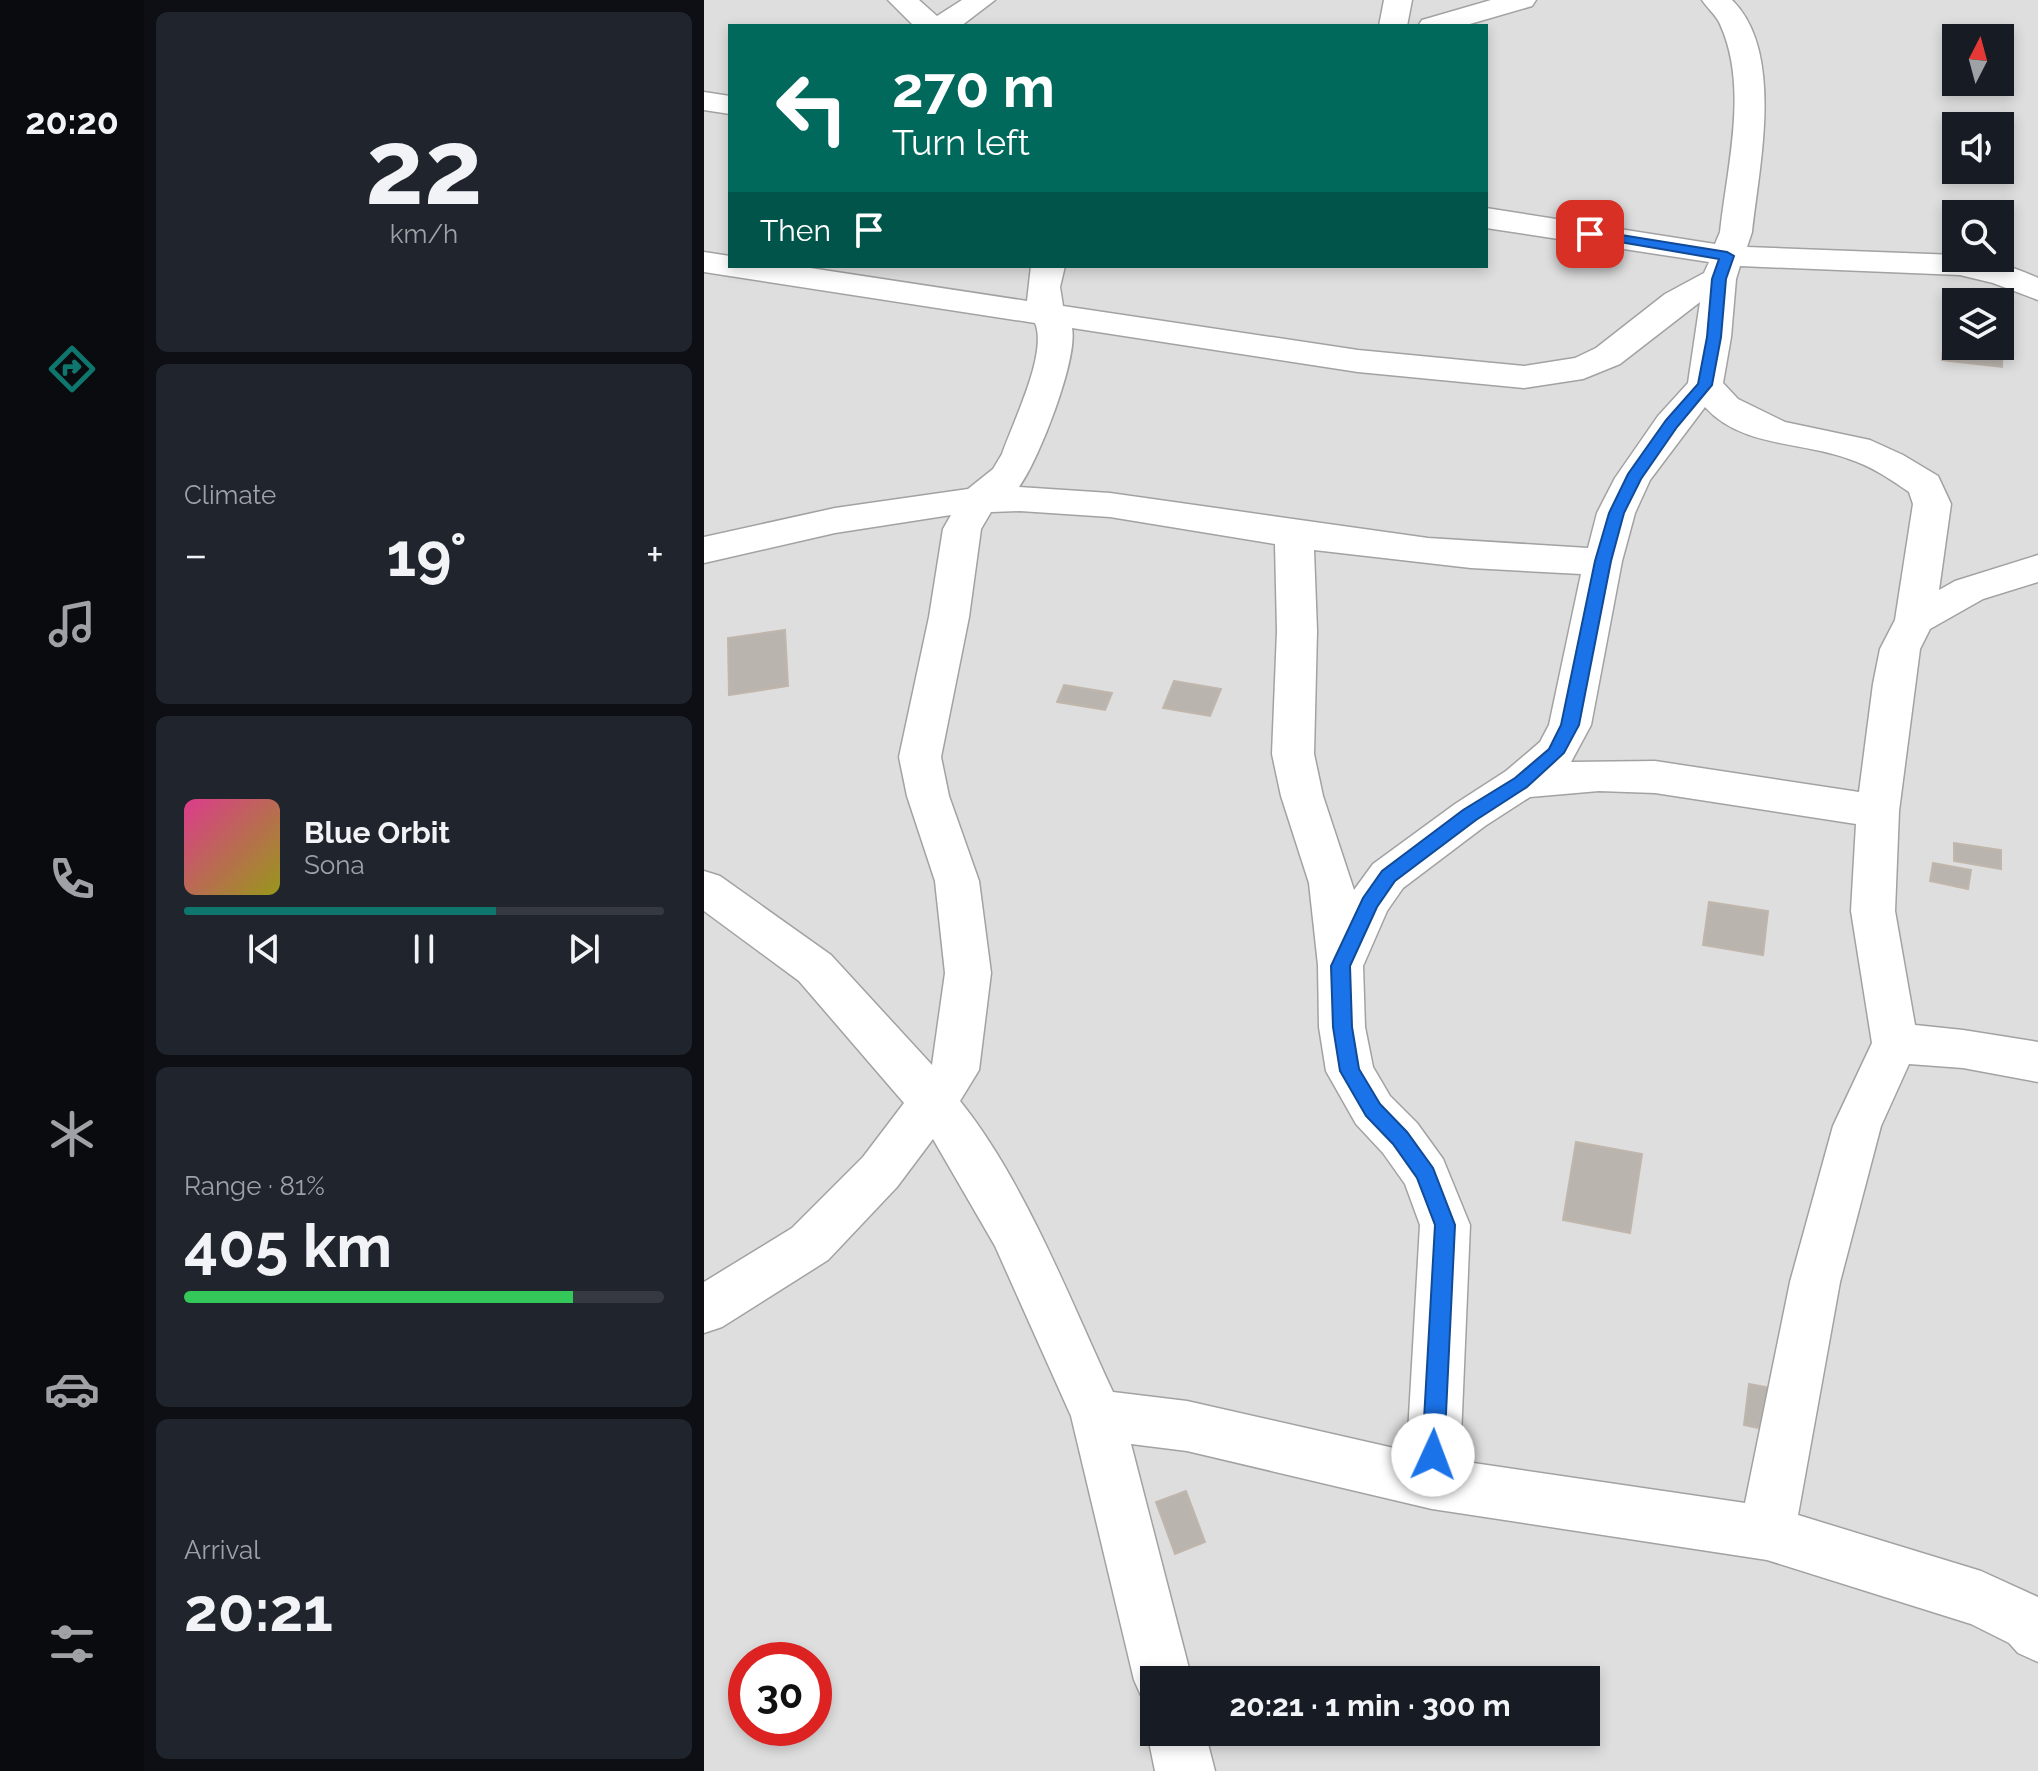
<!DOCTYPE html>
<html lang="en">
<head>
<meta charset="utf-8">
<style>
	:root { --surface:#171b24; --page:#20242c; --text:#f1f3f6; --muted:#9ea1a6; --line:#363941; --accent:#0f766e }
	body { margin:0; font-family:Raleway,sans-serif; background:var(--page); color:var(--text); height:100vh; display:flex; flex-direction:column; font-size:30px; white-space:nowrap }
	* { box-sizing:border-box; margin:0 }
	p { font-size:26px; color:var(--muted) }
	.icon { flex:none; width:44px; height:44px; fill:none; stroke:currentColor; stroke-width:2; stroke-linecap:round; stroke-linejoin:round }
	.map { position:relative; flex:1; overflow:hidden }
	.details { display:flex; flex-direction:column; gap:12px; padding:12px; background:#0d0f14; width:560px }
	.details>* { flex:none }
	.guide { position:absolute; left:24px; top:24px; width:760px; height:244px; border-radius:0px; box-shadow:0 4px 12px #0003; background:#00695c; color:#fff; overflow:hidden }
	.needle { width:52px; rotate:6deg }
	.tools { position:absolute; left:1238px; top:24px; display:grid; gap:16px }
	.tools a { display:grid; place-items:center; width:72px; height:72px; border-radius:0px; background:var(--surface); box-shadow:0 4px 12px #0003; font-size:40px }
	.speed { position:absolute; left:24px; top:1642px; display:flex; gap:16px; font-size:40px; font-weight:700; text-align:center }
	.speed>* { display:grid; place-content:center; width:104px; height:104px; border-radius:50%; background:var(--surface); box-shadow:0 4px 12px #0003; line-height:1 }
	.speed .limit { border:12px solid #d22; background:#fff; color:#111 }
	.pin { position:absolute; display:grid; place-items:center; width:68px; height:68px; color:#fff; margin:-34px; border-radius:16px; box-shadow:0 4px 12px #0006 }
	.me { position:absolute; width:88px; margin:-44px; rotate:2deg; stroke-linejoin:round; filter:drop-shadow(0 0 6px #0008) }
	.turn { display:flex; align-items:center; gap:28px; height:168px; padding:0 32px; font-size:36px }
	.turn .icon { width:104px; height:104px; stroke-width:2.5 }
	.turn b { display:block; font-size:56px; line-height:68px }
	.then { display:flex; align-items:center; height:76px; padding:0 32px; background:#0003; gap:16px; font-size:30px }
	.big { font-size:60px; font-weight:700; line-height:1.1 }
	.details .tile { flex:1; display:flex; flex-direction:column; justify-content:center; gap:12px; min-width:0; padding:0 28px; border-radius:12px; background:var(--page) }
	.details .dial { align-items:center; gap:0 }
	.dial b { font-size:104px; line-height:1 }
	.song { display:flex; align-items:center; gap:24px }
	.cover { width:96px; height:96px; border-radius:12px; background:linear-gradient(135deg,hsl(330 70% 55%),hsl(60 70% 35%)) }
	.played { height:8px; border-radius:4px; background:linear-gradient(90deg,var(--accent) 65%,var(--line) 65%) }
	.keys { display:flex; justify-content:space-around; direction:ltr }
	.heat { display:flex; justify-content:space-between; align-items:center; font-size:44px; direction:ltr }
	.charge { height:12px; border-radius:6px; background:linear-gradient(90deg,#34c759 81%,var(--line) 0) }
	.trip { position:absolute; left:436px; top:1666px; width:460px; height:80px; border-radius:0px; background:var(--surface); box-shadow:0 4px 12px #0003; font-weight:700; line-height:80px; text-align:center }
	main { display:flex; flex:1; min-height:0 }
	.tabs { display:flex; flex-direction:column; width:144px; justify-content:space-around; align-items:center; background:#090b0e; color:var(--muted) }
	.tabs .icon { width:56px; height:56px }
	.tabs .on { color:var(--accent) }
	.tabs b { font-size:36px; color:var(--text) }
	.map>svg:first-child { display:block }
	.residential { fill:#dfdede; fill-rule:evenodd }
	.building { fill:#b9b4ae; stroke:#c0b6ac; stroke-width:2 }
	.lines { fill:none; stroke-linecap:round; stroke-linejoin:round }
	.minor-casing { stroke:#a2a2a2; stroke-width:3 }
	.minor { fill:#fff; fill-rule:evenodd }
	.route { fill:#1a73e8; stroke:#114b97; stroke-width:2 }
</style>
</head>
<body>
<main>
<nav class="tabs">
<b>20:20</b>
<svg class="icon on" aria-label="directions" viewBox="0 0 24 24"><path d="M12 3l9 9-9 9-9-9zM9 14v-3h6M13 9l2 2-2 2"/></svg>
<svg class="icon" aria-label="music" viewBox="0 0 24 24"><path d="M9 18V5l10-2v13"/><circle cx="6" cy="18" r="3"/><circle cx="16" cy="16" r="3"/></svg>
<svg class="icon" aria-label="phone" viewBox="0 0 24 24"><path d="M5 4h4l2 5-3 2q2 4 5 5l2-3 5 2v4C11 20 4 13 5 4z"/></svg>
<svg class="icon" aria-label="climate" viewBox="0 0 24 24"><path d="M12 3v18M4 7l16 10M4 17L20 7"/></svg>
<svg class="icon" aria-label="car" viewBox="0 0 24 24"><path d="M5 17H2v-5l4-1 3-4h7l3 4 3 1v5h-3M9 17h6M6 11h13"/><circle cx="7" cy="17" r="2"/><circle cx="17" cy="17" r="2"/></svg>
<svg class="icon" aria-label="filters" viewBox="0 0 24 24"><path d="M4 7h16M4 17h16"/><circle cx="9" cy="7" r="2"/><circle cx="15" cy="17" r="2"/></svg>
</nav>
<section class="details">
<div class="tile dial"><b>22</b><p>km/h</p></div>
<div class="tile"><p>Climate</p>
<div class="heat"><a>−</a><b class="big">19°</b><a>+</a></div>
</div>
<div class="tile">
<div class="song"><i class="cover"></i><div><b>Blue Orbit</b><p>Sona</p></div></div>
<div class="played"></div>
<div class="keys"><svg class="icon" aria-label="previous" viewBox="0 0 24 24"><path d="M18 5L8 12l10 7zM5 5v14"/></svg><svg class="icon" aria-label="pause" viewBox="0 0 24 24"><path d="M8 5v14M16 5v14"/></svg><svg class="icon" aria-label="next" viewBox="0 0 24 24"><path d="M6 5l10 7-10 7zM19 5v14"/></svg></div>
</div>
<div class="tile"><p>Range · 81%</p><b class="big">405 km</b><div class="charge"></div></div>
<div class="tile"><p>Arrival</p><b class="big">20:21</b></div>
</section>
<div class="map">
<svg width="1334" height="1771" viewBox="0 0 1334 1771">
	<rect width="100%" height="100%" fill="#f0eee9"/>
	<!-- residential -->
	<path class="residential" d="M0,0H1334V1771H0ZM26,26H782V266H26ZM1252,38H1296V82H1252ZM1252,126H1296V170H1252ZM1252,214H1296V258H1252ZM1252,302H1296V346H1252ZM42,1660H110V1728H42ZM450,1680H882V1732H450Z"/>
	<!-- building -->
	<path class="building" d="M1241,328L1252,329V346H1296V335H1299L1298,367L1238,360Z
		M81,630L84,686L25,695L24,638Z
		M470,681L517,689L506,716L459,708Z
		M360,685L408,693L401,710L353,702Z
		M1250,843L1297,850V869L1250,861Z
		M1229,863L1267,870L1264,889L1226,881Z
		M1005,902L1064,911L1059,955L999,945Z
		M872,1142L938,1154L926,1233L859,1220Z
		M1045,1384L1073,1389L1068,1431L1040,1425Z
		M482,1491L501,1542L471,1554L452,1502Z"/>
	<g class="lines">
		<defs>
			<path id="minor" d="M184,0H215L233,16L258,0H291L257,26H210Z
				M680,0H708L703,26H675Z
				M787,0H832L828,6L759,26H714L718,20Z
				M998,0H1028C1081,52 1055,166 1048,232L1043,247L1252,255V258C1281,258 1308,266 1334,278V300L1289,283L1256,275L1036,266L1032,279L1027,337L1019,383L1034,399L1081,422L1166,440L1199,455L1234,476L1247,504L1235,590L1251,581L1334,555V582L1279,599L1226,629L1216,649L1195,811L1191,911L1211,1025L1259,1030L1334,1042V1082L1259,1068L1205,1064L1177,1126L1136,1282L1094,1515L1277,1571L1334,1597V1662L1314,1653L1305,1643L1267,1624L1063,1560L728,1509L483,1451L427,1444L488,1680H450V1705L439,1700L430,1680L367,1416L291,1246L229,1139L193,1187L124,1260L18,1327L0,1333V1282L88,1228L159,1157L200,1103L95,981L0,911V871L16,876L127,955L228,1065L241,973L231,881L203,796L195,757L225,617L239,529L247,515L131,533L0,563V537L131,508L264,489L289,469L298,454C309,422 344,353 331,323L0,272V252L26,256V266H93L323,301L327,266H361L356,287L359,306L654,350L820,366L871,358L892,348L961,294L1000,273L1005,262L782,228V208L1011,244L1016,232C1023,166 1045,87 1016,24C1012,15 1004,9 998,0ZM996,302L984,383L954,416L911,478L893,513L884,548L724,538L406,493L315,487C335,460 374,359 368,328L654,372L820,388L879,379L916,364ZM1001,407C1038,448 1098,441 1145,459C1167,466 1186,479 1205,492L1209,504L1191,620L1176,649L1169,684L1155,792L951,761L867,762L887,725L918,561L931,513L946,480ZM316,511L406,517L571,544L573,631L568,754L577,796L605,883L614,965L615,1027L622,1071L652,1124L679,1153L701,1184L716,1225L703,1451L483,1401L409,1392C366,1300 320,1180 256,1101L275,1070L287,973L275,881L245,796L237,757L265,617L277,529L287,512ZM610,550L767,568L877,574L845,725L836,742L802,771L751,804L669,864L650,890L619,796L610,754L613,631ZM895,791L951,793L1152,824L1147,911L1168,1043L1129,1126L1086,1282L1041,1503L756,1461L766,1225L739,1159L713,1123L686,1096L669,1067L661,1027L659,966L683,911L699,888L781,826L826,797Z
				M0,92L26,96V114L0,110Z
				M450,1714V1732H501L511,1771H451L443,1732Z"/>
		</defs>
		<!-- minor casing -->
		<use href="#minor" class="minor-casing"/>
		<!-- minor -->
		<use href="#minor" class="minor"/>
	</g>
	<!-- route -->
	<path class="route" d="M886,230L1023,252L1030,256L1022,279L1017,337L1008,385L973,427L937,479L920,513L907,561L875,725L860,753L823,787L772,820L691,881L673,907L646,966L648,1027L655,1069L676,1104L703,1132L729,1168L751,1225L740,1455L737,1463L729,1466L721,1463L718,1455L731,1225L713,1178L689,1144L662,1116L636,1071L629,1027L627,966L659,898L678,871L759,810L811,778L845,749L857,725L891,561L905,513L924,474L962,420L994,384L1003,337L1008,279L1015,259L881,236L879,234Z"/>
</svg>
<div class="tools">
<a><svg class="needle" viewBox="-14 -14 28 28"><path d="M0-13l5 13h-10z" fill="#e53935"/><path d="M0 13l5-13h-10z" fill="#9ea1a6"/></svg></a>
<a><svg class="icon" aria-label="sound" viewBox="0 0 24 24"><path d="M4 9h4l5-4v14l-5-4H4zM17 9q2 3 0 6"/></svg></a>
<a><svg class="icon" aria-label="search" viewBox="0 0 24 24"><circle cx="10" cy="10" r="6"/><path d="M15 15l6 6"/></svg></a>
<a><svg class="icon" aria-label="layers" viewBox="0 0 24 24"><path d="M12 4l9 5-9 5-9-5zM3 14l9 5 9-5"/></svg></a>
</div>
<div class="speed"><div class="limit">30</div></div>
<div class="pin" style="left:886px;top:234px;background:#d93025"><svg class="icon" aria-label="arrive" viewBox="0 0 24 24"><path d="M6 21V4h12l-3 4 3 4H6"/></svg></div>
<svg class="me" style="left:729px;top:1455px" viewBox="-20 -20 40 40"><circle r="19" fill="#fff"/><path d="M0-13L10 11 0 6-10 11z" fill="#1a73e8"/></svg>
<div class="trip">20:21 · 1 min · 300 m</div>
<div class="guide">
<div class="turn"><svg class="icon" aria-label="left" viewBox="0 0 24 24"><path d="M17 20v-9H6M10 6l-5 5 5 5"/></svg><div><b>270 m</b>Turn left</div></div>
<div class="then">Then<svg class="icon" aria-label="arrive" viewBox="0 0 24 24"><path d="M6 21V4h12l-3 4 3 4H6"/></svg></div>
</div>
</div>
</main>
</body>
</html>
